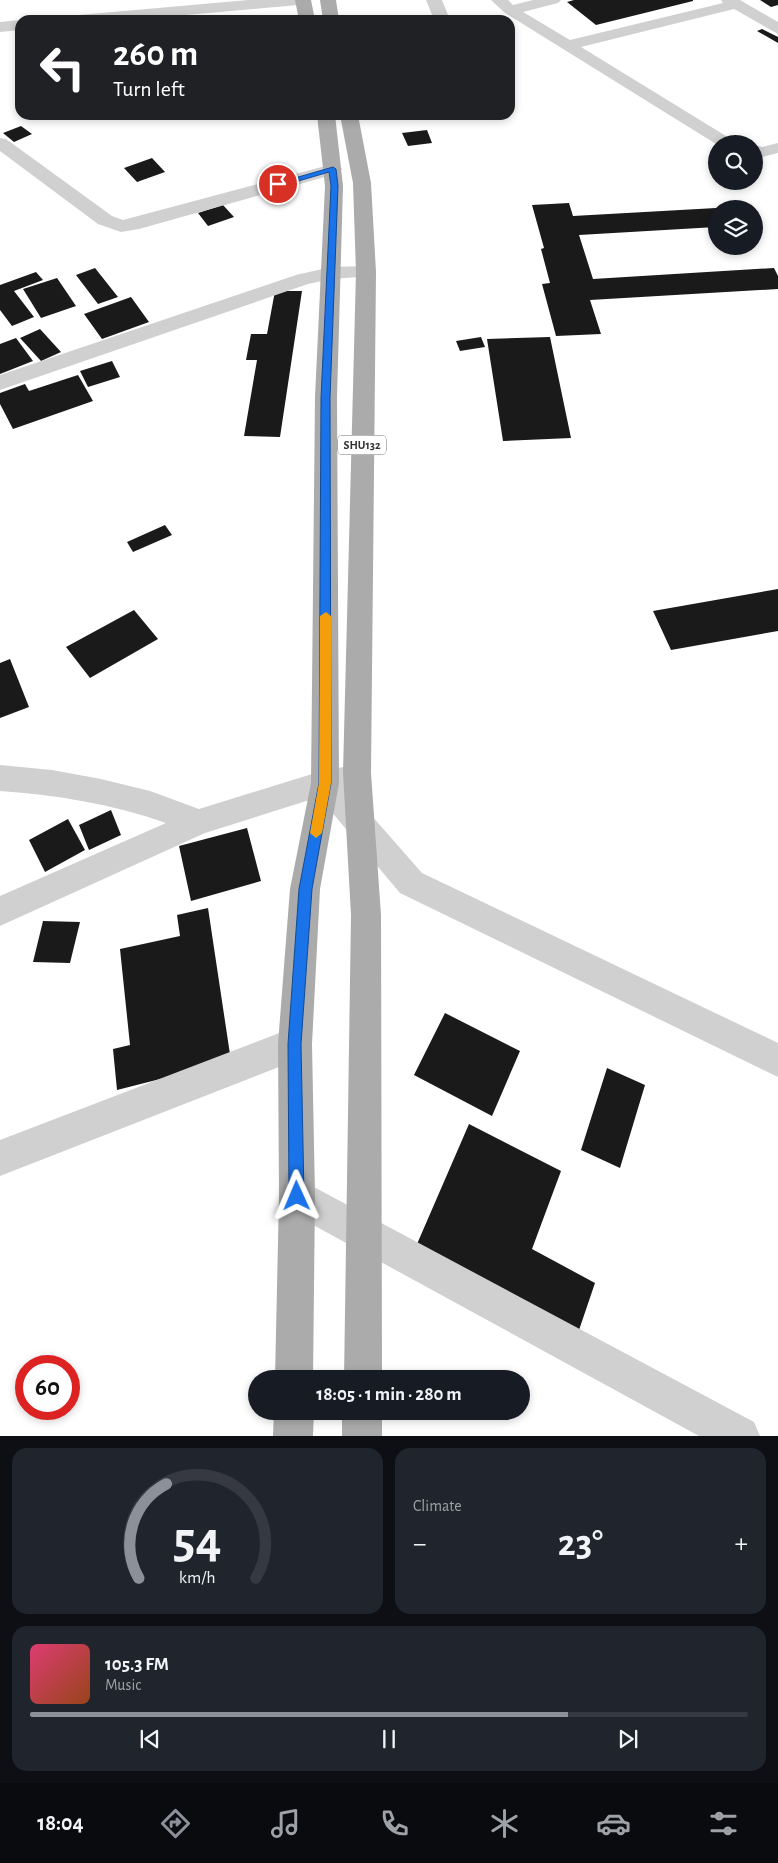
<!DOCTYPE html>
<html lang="en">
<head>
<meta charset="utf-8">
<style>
	:root { --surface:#171b24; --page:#20242c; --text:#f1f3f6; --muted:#9ea1a6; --line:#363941; --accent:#8c9099 }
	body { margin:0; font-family:"Alegreya Sans",sans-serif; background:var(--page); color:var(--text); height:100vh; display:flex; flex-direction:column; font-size:19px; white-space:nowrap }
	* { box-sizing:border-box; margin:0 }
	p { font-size:16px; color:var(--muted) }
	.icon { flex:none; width:28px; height:28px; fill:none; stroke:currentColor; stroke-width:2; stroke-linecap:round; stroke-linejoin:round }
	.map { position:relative; height:1436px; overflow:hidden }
	.side { display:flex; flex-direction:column; gap:12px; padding:12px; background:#0d0f14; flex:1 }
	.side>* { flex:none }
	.top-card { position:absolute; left:15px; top:15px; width:500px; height:105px; border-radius:15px; box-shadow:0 2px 8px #0003; background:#202124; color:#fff; overflow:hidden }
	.fabs { position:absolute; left:708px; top:135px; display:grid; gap:10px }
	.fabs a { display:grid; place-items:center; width:55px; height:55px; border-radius:50%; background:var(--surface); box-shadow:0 2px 8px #0003; font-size:25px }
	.speed { position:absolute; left:15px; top:1355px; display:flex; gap:10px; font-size:25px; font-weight:700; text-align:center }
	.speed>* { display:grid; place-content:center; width:65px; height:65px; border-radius:50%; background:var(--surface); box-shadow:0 2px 8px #0003; line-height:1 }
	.speed .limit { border:8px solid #d22; background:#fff; color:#111 }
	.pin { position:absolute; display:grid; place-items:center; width:42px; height:42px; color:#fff; margin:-21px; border:2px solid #fff; border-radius:50%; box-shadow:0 1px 5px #0007 }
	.me { position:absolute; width:55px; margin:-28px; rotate:359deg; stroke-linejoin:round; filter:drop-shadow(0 0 4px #0008) }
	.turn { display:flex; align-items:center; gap:18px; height:105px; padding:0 15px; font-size:22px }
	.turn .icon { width:65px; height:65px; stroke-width:2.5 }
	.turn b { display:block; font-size:35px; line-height:42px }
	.big { font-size:38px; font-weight:700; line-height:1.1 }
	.side .widget { flex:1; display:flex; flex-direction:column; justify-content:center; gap:8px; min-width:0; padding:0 18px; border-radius:15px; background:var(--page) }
	.side .dial { align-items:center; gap:0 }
	.dial svg { height:130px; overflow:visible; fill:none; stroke:var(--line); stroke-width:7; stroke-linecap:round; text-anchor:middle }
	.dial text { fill:var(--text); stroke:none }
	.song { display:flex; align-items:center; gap:15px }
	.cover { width:60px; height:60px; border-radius:8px; background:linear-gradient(135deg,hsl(340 70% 55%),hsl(20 70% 35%)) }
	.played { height:5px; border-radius:2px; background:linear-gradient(90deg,var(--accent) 75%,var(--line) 75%) }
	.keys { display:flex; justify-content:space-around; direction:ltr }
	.heat { display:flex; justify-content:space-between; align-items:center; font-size:28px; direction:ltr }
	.side .tiles { flex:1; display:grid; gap:12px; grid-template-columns:1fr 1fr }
	.widget:last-child { grid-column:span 2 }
	.trip { position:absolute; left:248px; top:1370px; width:282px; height:50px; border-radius:25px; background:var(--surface); box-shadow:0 2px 8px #0003; font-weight:700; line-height:50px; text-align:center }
	.tab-bar { display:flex; height:80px; justify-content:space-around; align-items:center; background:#090b0e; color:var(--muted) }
	.tab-bar .icon { width:35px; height:35px }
	.tab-bar .on { color:var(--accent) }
	.tab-bar b { font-size:22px; color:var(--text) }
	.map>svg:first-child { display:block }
	.building { fill:#1a1a1a }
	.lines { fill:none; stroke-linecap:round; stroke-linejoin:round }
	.minor { fill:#d0d0d0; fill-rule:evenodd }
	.major { fill:#ababab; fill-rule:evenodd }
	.route { fill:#1a73e8; stroke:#114b97 }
	.slow { fill:#f59e0b }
	.labels { text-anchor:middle; stroke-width:5; stroke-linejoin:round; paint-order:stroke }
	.shield { fill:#fff; stroke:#707070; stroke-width:1 }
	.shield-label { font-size:12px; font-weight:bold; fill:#333 }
</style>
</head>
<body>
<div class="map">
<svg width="778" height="1436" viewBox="0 0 778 1436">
	<rect width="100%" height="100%" fill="#fff"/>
	<!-- building -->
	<path class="building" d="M574,0H693V1L596,25L567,2Z
		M760,0H778V5L771,7Z
		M762,29L778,37V43L757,31Z
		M21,126L32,134L14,142L3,133Z
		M427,130L432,143L408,146L402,133Z
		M152,158L165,172L137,182L124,168Z
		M569,203L573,216L716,208V227L579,235L593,279L774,268L778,276V289L590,300L601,334L556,336L542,284L550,283L541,249L544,248L532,205Z
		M223,205L234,217L208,226L198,213Z
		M95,268L118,297L98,304L76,275Z
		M36,272L43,280L14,291L34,317L12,326L0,310V285Z
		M57,278L76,306L41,318L23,289Z
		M275,291H302L280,437L244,436L257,360H246L251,334H267Z
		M131,297L149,322L102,339L84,314Z
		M40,329L61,352L41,361L20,338Z
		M481,337L485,347L460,351L456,341Z
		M550,337L571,438L503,441L487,339Z
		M16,338L33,361L0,374V344Z
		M112,361L120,377L88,387L80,371Z
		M78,375L93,401L13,429L0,404V393L25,384L29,391Z
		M165,525L172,535L133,552L127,542Z
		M778,589V631L671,650L653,611Z
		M134,610L158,639L90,678L66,647Z
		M10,659L29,707L0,718V663Z
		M111,810L121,835L89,850L79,825Z
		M68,819L85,850L45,872L29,840Z
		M247,828L261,881L191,901L179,846Z
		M208,908L231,1061L117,1090L113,1049L130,1045L120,949L180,936L177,915Z
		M43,921L80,922L70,963L33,962Z
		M445,1013L520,1051L492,1116L414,1075Z
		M607,1068L645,1085L620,1168L581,1150Z
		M469,1124L561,1171L532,1249L595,1283L578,1333L417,1244Z"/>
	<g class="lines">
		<!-- minor -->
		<path class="minor" d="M248,0H306L298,5L130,20H71L79,15Z
			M426,0H442L450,20H434Z
			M491,0H508L513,5L533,0H561L558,3L523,12L570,40L723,3L721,0H740L778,22V34L734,9L581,47L739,144H716L505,13Z
			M20,20V30L0,32V22Z
			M0,138L6,139L112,216L123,220L333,164L339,165L342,169L339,173L139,229L121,232L98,224L0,151Z
			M778,143V153L762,157L754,155V145L762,147Z
			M366,266L373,268L376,272L373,276L331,279L308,284L0,390V375L296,275L331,267Z
			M0,765L52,770L101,779L150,791L199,809L325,770L344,767L354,771L358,780L354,789L350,791L422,873L778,1043V1077L400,893L319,797L205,833L0,926V896L166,823C112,804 57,795 0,791Z
			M295,1027L307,1032L312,1044L307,1056L0,1176V1140Z
			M297,1178L754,1422L760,1436H699L284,1209L279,1196L284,1183Z"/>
		<!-- major -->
		<path class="major" d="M295,0H311L315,20H299Z
			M320,0H336L339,20H323Z
			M317,115H335L343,186L337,397L339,783L320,889L312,1044L315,1196L313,1379H275L279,1196L278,1044L290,889L311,783L315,397L325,186Z
			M340,115H358L371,183L376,272L371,773L381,915L382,1379H344L351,915L343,772L356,272L353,183Z
			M274,1411H314L313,1436H273Z
			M342,1411H382V1436H342Z"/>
	</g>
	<!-- route -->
	<path class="route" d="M333,167L336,169L338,186L330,398L331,783L312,889L301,1044L304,1196L302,1201L297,1204L292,1201L289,1196L288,1044L299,889L319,783L321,398L331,186L329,172L278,187L274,184Z"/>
	<!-- slow -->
	<path class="slow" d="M326,612L331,616V783L322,833L316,838L310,833L319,783L320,616Z"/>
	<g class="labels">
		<!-- shield labels -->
		<rect class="shield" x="338" y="435.5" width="48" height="19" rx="4"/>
		<g class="shield-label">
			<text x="362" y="449">SHU132</text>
		</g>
	</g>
</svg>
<div class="fabs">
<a><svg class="icon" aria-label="search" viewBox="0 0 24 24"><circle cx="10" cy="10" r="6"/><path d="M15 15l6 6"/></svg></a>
<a><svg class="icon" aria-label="layers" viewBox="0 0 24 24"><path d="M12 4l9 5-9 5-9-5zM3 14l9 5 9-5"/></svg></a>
</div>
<div class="speed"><div class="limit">60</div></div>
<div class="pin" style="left:278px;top:184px;background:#d93025"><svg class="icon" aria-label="arrive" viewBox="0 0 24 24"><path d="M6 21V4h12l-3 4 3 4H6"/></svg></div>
<svg class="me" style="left:297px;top:1196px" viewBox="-20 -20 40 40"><path d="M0-17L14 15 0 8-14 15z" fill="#1a73e8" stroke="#fff" stroke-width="4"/></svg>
<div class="trip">18:05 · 1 min · 280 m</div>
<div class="top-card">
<div class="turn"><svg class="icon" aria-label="left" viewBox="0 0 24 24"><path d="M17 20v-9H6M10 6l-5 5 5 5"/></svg><div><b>260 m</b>Turn left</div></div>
</div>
</div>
<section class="side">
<div class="tiles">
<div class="widget dial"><svg viewBox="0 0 100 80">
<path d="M14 69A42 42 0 1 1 86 69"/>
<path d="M14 69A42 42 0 0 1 31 11" stroke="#8c9099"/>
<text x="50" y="56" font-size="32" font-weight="700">54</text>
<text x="50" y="72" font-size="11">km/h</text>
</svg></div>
<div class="widget"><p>Climate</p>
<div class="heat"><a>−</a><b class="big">23°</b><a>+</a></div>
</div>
<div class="widget">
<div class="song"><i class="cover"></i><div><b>105.3 FM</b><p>Music</p></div></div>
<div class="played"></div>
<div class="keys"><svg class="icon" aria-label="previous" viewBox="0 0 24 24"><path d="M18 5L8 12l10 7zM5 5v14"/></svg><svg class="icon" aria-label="pause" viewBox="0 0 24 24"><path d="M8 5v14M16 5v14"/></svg><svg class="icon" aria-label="next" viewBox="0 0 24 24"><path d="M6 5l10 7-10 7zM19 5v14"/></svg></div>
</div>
</div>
</section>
<nav class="tab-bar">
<b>18:04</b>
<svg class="icon on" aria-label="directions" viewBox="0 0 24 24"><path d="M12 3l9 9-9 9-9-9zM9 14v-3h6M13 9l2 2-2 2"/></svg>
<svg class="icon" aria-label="music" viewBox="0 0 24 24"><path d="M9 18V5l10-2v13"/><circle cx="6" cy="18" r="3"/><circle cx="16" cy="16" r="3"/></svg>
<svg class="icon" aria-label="phone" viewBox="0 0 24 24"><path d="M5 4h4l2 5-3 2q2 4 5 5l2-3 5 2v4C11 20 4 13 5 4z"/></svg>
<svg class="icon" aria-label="climate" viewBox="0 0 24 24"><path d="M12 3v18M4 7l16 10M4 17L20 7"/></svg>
<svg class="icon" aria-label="car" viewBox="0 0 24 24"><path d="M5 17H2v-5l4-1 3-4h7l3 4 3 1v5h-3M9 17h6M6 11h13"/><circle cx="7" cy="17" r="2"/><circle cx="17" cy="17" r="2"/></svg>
<svg class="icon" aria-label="filters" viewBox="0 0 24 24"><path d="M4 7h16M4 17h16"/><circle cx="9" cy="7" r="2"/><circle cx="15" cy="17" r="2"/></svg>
</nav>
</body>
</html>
